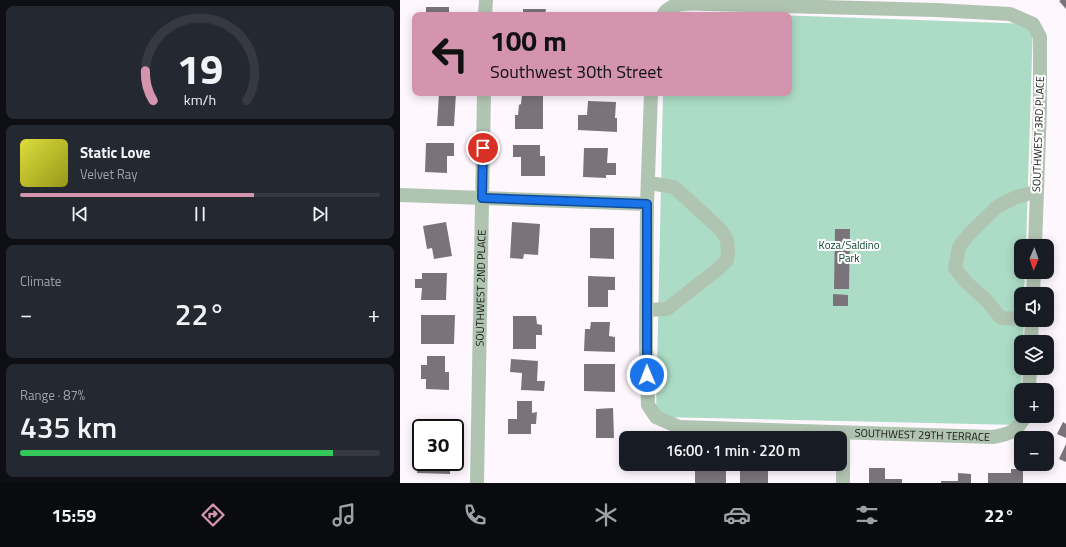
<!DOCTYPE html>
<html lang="en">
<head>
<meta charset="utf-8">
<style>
	:root { --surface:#171b24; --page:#242831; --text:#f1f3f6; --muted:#9ea1a6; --line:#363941; --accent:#d494ad }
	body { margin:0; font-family:"Titillium Web",sans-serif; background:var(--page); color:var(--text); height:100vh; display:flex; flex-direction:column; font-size:15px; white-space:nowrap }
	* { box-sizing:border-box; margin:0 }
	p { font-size:13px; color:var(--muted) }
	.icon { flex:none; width:22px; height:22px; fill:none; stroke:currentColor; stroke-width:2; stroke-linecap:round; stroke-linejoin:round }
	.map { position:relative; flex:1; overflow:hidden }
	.details { display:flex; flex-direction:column; gap:6px; padding:6px; background:#0d0f14; width:400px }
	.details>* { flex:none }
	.banner { position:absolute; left:12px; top:12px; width:380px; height:84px; border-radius:8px; box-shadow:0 2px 10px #0003; background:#d494ad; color:#111; overflow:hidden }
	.needle { width:26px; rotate:182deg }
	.fabs { position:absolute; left:614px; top:239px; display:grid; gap:8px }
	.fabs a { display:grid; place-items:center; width:40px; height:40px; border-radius:8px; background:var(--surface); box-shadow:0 2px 10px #0003; font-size:20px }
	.speed { position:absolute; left:12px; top:419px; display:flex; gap:8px; font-size:20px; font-weight:700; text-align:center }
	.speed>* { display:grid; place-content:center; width:52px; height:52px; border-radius:50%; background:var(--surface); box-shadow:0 2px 10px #0003; line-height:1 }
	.speed .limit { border:2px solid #111; border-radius:6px; background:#fff; color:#111 }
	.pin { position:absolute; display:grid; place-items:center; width:34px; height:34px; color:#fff; margin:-17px; border:2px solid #fff; border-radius:50%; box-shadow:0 1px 4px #0007 }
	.me { position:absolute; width:44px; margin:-22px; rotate:359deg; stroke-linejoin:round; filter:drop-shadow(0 0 3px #0008) }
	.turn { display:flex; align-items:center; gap:14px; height:84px; padding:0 12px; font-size:18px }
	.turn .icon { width:52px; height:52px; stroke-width:2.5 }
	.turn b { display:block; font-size:28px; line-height:34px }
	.big { font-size:30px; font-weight:600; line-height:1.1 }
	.details .tile { flex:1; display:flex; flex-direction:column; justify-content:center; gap:6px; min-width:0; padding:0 14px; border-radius:8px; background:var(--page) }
	.details .dial { align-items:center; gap:0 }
	.dial svg { height:104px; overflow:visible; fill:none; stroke:var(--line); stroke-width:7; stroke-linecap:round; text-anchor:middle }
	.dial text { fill:var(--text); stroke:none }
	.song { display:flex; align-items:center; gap:12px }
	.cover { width:48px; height:48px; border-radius:6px; background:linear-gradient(135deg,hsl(60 70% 55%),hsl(60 70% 35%)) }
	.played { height:4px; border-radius:2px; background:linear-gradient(90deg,var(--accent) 65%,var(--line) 65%) }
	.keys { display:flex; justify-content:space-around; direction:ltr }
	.heat { display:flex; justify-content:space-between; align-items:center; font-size:22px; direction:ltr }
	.charge { height:6px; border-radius:3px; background:linear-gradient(90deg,#34c759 87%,var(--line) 0) }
	.trip { position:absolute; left:219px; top:431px; width:228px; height:40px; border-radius:8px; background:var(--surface); box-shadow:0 2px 10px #0003; font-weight:600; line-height:40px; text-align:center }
	.tab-bar { display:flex; height:64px; justify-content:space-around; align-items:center; background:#090b0e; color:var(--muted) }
	.tab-bar .icon { width:28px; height:28px }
	.tab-bar .selected { color:var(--accent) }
	.tab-bar b { font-size:18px; color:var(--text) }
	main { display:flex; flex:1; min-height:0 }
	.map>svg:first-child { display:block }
	.green { fill:#acdcc5 }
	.building { fill:#7b737a }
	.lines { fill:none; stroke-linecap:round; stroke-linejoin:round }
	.minor { stroke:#b0c5b1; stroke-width:14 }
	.route-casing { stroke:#114b97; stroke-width:10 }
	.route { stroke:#1a73e8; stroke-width:7 }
	.labels { text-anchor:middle; stroke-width:4; stroke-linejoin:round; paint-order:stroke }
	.street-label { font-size:11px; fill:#141113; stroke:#fff }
	.park-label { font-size:11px; fill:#104430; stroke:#fff }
</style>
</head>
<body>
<main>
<section class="details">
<div class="tile dial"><svg viewBox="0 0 100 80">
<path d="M14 69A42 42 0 1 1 86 69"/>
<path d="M14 69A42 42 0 0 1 8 46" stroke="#d494ad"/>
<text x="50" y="56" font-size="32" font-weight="700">19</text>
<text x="50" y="72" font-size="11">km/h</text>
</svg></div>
<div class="tile">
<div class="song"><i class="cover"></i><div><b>Static Love</b><p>Velvet Ray</p></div></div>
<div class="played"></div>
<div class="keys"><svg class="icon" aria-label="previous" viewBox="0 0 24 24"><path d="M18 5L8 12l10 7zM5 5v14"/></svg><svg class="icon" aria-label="pause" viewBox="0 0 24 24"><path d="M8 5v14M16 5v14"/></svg><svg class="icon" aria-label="next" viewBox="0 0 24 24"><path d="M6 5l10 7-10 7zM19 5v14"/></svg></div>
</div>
<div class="tile"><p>Climate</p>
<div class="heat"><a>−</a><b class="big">22°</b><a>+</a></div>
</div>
<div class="tile"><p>Range · 87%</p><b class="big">435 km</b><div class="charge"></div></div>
</section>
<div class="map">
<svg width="666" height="483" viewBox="0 0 666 483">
	<rect width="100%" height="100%" fill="#fff7fe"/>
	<!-- green -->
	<path class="green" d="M265,11L633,24L626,246H621V272H625L624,294H621V320H624L623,342H621V368H622L620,425L256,417L263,93H389V15H265Z"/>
	<!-- building -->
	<path class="building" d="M661,0H666V9L659,1Z
		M26,7H49V15H26Z
		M123,9H146L145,15H123Z
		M39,93H56L54,126H37Z
		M122,94H143V129H115V115H118L119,105L121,104Z
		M188,101L216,102L215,118H217V132L178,130V115H187Z
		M26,143H54V156H47V173L25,172Z
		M113,145H140V156H145V176H121V157H113Z
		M184,148H208L207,163H216V175H206V178L183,177Z
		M46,222L52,256L34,259L32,248L27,249L23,226Z
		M112,222L140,224L138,255L124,254L123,259L110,258Z
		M190,228H214V259L190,258Z
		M435,229H450L449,289H434Z
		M22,273H47L46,300H21L22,288H15V279H22Z
		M188,276L215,277V290H208V307H188Z
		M433,294L448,295V306H433Z
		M21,315H55L54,344H21Z
		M113,316H136L137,324L142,325V335H136V349H113Z
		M191,322H210L209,336L215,337V352L184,351L185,329H190Z
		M27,356H45V372H49V390L26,389V379H21V365H27Z
		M111,359L138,361L137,381H145L144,391L121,390L122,373L110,372Z
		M184,364H215V392L184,391Z
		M117,401H132V413L137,412L136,424H131V434H108V419H117Z
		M213,408L214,438H196V409Z
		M663,422L666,424V438L657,434Z
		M666,444V462L659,459Z
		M18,445H21V462H50V474L17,473Z
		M295,464H310V466L326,467V483H295Z
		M340,464H368V483H340Z
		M469,468H485V479H502V483H469Z
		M611,469H623V483H588V473H611Z
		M558,473L571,474V483H541V481H558Z"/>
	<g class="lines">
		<!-- minor -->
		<g class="minor">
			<path d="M85,15L86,0"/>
			<path d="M263,15C272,0 294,4 309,4L536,10L610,14L633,24L640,37V108L635,246"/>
			<path id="s1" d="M251,93L247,204L246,345L248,405L256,417L279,427L593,437C609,434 617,432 625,416"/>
			<path d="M0,195L247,204"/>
			<path d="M633,294L634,272"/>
			<path d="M247,310L267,309L319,268L327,260L328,251L327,240L321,230L274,187L249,183"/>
			<path d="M621,319L601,318L586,300L566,282L555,268L559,247L569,234L597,207L616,197L636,192"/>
			<path d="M631,342L632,320"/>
			<path d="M629,390L630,368"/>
			<path id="s2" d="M77,483L84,93"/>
			<path d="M443,483V433"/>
		</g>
	</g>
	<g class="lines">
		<defs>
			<path id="route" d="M83,148L82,198L247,204V375"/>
		</defs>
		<!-- route casing -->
		<use href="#route" class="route-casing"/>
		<!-- route -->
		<use href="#route" class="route"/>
	</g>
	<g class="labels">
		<!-- street labels -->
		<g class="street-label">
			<text transform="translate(638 134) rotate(-88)" y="4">SOUTHWEST 3RD PLACE</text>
			<text dy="4" stroke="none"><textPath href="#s2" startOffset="195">SOUTHWEST 2ND PLACE</textPath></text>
			<text dy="4" stroke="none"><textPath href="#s1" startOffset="595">SOUTHWEST 29TH TERRACE</textPath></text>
		</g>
		<!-- park labels -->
		<g class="park-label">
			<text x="449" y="249">Koza/Saldino<tspan x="449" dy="13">Park</tspan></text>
		</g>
	</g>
</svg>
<div class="fabs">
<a><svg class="needle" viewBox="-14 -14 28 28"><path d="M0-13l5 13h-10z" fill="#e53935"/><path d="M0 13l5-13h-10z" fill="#9ea1a6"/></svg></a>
<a><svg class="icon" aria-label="sound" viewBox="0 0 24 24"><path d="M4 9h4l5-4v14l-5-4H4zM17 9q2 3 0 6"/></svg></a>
<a><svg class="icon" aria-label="layers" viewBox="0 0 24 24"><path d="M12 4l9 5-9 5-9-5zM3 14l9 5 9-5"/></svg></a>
<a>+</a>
<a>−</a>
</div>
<div class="speed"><div class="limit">30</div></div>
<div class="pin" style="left:83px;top:148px;background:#d93025"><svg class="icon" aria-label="arrive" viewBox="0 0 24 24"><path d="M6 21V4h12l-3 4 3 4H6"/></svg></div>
<svg class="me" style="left:247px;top:375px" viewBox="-20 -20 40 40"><circle r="17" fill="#1a73e8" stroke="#fff" stroke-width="3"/><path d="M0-11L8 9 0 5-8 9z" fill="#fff"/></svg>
<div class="trip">16:00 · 1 min · 220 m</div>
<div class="banner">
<div class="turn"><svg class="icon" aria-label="left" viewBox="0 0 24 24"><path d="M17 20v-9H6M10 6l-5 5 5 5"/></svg><div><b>100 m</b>Southwest 30th Street</div></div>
</div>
</div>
</main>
<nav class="tab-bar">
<b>15:59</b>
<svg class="icon selected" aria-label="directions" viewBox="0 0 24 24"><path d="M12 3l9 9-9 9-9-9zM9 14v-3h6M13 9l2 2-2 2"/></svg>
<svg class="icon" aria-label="music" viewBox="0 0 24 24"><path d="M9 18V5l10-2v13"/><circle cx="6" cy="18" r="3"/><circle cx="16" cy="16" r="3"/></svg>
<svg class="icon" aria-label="phone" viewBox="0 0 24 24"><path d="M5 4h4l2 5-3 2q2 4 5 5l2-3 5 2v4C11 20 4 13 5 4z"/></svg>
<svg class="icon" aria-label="climate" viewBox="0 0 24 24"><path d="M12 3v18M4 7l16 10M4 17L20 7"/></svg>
<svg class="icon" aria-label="car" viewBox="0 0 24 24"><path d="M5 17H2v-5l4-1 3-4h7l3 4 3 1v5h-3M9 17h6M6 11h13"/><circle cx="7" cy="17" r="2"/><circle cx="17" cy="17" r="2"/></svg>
<svg class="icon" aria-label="filters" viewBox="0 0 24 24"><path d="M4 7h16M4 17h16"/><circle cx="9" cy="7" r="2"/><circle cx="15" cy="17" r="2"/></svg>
<b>22°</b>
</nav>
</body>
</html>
